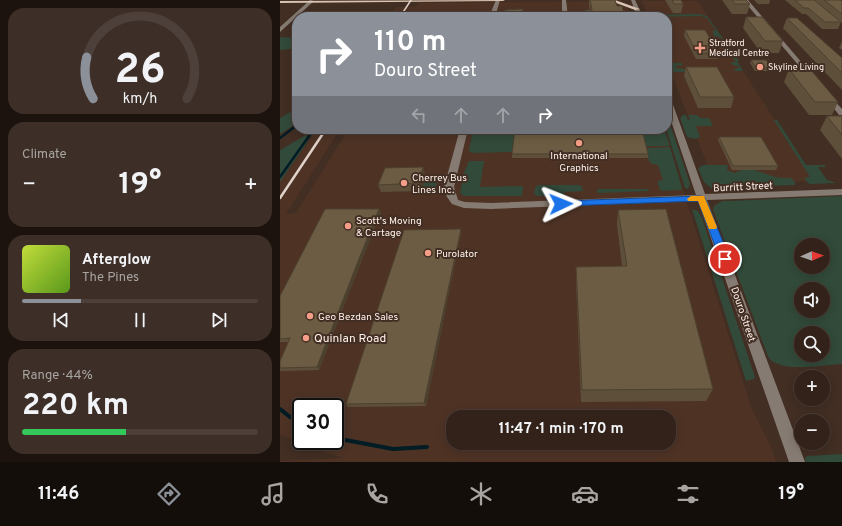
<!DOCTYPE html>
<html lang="en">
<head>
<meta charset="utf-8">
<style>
	:root { --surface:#32221a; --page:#3d2f27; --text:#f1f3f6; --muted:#a8a4a2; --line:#4d3f39; --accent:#8c9099 }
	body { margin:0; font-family:Overpass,sans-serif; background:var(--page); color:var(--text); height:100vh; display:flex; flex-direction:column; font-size:15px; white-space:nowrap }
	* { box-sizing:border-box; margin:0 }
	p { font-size:13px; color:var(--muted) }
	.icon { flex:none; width:22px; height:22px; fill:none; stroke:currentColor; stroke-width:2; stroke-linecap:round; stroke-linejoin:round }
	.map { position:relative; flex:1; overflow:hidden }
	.panel { display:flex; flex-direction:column; gap:8px; padding:8px; background:#1c130e; width:280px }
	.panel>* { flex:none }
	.hud { position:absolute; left:12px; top:12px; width:380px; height:122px; border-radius:16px; box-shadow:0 2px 10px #0003,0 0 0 1px var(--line); background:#8c9099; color:#fff; overflow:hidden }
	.needle { width:26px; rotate:88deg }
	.fabs { position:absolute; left:514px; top:238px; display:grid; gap:8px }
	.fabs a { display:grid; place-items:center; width:36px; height:36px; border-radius:50%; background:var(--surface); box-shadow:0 2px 10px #0003,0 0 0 1px var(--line); font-size:20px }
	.speed { position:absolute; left:12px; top:398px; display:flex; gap:8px; font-size:20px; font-weight:700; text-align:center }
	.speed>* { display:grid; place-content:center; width:52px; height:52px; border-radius:50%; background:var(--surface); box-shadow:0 2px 10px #0003,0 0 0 1px var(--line); line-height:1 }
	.speed .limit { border:2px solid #111; border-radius:6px; background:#fff; color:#111 }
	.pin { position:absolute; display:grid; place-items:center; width:34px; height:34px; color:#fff; margin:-17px; border:2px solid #fff; border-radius:50%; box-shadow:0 1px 4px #0007 }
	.me { position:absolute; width:44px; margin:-22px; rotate:88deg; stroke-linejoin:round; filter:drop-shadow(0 0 3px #0008) }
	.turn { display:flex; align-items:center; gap:14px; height:84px; padding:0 16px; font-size:18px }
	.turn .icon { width:52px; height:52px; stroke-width:2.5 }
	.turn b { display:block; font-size:28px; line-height:34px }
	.lanes { display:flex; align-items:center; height:38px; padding:0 16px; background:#0003; justify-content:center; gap:20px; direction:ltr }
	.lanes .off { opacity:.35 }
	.big { font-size:30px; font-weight:700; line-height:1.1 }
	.panel .card { flex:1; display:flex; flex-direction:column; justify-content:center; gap:6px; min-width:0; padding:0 14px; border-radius:16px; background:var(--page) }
	.panel .dial { align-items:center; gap:0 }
	.dial svg { height:104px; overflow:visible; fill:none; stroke:var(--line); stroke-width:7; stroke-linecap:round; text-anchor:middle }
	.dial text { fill:var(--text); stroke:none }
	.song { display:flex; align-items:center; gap:12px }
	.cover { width:48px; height:48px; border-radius:6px; background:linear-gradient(135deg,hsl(70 70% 55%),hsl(90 70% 35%)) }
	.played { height:4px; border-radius:2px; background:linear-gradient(90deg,var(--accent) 25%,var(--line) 25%) }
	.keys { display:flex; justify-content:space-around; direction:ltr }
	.heat { display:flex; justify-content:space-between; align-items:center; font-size:22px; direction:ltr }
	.charge { height:6px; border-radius:3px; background:linear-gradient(90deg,#34c759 44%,var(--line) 0) }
	.trip { position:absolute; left:166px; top:410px; width:230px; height:40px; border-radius:16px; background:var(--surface); box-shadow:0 2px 10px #0003,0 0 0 1px var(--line); font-weight:700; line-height:40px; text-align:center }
	.menu { display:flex; height:64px; justify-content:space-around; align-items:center; background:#140e0a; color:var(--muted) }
	.menu .icon { width:28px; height:28px }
	.menu .on { color:var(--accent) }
	.menu b { font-size:18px; color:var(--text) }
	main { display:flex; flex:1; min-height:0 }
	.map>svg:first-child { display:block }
	.built { fill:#4e3325; fill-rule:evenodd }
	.green { fill:#324a3a; fill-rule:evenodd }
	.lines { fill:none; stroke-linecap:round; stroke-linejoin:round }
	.stream-far2 { stroke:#001c25; stroke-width:2 }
	.stream-far1 { stroke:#001c25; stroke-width:2.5 }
	.stream { stroke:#001c25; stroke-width:4 }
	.minor { fill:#867b72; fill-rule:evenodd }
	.major { fill:#dac4b1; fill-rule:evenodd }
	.rail-far1 { stroke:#e0d1c9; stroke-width:1.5 }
	.rail { stroke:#e0d1c9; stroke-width:2.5 }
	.wall { fill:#5d4f3a }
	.shaded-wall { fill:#4c402f }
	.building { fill:#6c5c43; stroke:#4c402f }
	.route { fill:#1a73e8; stroke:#114b97 }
	.slow { fill:#f59e0b }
	.poi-dot { fill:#f49e88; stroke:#422e23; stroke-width:1.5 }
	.labels { text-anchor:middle; stroke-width:4; stroke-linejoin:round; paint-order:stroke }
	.far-poi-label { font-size:9px; fill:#fff1ea; stroke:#422e23; text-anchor:start }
	.poi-label { font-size:10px; fill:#fff1ea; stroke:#422e23; text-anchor:start }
	.street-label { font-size:10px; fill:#fff1ea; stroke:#422e23 }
	.near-poi-label { font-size:12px; fill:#fff1ea; stroke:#422e23; text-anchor:start }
</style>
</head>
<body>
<main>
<section class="panel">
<div class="card dial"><svg viewBox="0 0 100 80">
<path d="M14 69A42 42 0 1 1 86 69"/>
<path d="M14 69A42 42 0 0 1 9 37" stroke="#8c9099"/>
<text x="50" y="56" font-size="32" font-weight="700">26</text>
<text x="50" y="72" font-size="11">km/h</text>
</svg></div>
<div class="card"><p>Climate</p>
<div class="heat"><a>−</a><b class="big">19°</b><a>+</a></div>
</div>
<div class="card">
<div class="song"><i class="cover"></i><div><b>Afterglow</b><p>The Pines</p></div></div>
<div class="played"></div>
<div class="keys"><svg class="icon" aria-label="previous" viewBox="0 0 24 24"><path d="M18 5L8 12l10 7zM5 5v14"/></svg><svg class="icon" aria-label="pause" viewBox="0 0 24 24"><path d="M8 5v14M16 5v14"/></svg><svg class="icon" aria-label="next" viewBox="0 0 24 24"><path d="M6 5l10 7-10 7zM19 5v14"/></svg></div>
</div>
<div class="card"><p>Range · 44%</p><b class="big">220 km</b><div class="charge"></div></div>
</section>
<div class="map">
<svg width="562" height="462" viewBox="0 0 562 462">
	<rect width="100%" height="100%" fill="#422e23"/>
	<!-- built -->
	<path class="built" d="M362,1H418L534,181L435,184L387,62V17H368Z
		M327,2L347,7L350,17H109L116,7H136L139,3Z
		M38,129H60L6,214L16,213L65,135L73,129H384L471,407L492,449L496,462H0V461L63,458L19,443L0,434V182ZM21,407H55V441H21ZM173,417H389V443H173Z"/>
	<!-- green -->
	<path class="green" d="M418,14L427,16L459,61H457L463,71L392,72L388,63H402V66L396,65V68L404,69L406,71H455V68H460L458,66L453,65L451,62H456L441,38L436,37L439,38L438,36L435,37L432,31H436L427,18L421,16L369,17V15Z
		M0,37L17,38V44L10,49L0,50Z
		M17,108V123L0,134V118Z
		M387,115L410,184L408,189L405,188L386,129Z
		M403,115H406L408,120L410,119L408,115H417L420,118H429L433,126H416L420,137L415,139L407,137L400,118Z
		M494,120H497L526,165H545V167H538L547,180L557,183L529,184L524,178L530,177Z
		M193,129H235L232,152L193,153L189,151Z
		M360,129H384L390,146H366Z
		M26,135L28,141L0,182V150Z
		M390,147L402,188L401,190L381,191L378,185V181L383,180L378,165L372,164L369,161L366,148Z
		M189,161H204L200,187L242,186L243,187L242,196H184L180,193L184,173Z
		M424,165H448L447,170L455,173C469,165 482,173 495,177C500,178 506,178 511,178L515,182V185L431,188L424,182L418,168Z
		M146,175H159L155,190L141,192Z
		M258,185H299L302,187L303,191L285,192L283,195L257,196L254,194L255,188Z
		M318,189H368L369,191L318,193L317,191Z
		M562,196V364C545,365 510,371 496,363C490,361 488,357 486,351L438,223L433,210L434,206L442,201H448ZM521,245H543V267H521ZM521,289H543V311H521ZM521,333H543V355H521Z
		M412,209L418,211L422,218L475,377L474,379L466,381Z
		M562,454V462H526L525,458L527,456Z"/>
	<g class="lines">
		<!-- stream-far2 -->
		<path class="stream-far2" d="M16,126L17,125"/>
		<!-- stream-far1 -->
		<path class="stream-far1" d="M0,138L17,125
			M0,177L34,129"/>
		<!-- stream -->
		<path class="stream" d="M0,409L10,417L21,422
			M55,438L113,449L147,447"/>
		<!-- minor -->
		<path class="minor" d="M30,0L34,1L0,32V27Z
			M216,0H220L215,17H209Z
			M282,0H286L288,17H282Z
			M351,0H355L363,17H357Z
			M463,0H468L535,78V80H531Z
			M547,94L549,95L562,109V115H559L545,97L544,96Z
			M387,97L391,99L425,194L562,189V195L427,200L525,462H509L418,201L211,209L184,208L172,204L167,197L164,187L180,129H188L174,187L178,200L185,202L211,203L416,195L387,109Z"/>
		<!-- major -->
		<path class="major" d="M225,0L223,1L0,3V1Z
			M328,0H335L360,9L355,10Z"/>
		<!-- rail-far1 -->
		<path class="rail-far1" d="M120,17L131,0"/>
		<!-- rail -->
		<path class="rail" d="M0,198L46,129"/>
	</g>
	<!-- wall -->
	<path class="wall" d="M309,0H335L337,6L345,17H304L305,10H310L309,5Z
		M385,0H401L403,4L401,13H393Z
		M442,0H466L470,4L467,14H452Z
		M474,0H490L489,4H478Z
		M505,0H560L562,1V23L561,22L558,29H542L526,14H522Z
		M466,17L503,41L499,53H481L463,28Z
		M507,18L562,58V90L503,28Z
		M405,30L439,53L437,59H416L404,36Z
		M562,41V50L559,48Z
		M471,60L492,68L491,71H475L470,63Z
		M406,67L454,97L451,108H418L404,76Z
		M509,69L558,102L552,115H529L504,82Z
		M547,116H562V159L540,130Z
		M439,137L498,166L496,170H452L438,140Z
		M232,154H368V158H232Z
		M143,167L145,174L141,191L101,192L98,185Z
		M99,209L101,212L77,272L39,370L0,371V361L9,342H0V296Z
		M338,210L433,389L426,401L301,402L296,281V267L342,266L337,224Z
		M181,233L146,406L68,407L66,404Z"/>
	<!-- shaded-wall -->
	<path class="shaded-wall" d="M143,167L145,174L141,191L139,183Z
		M99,209L101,212L77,272L39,370L37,367L75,269Z
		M181,229V233L146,406L144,403Z"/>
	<!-- building -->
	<path class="building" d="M310,0H335L337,6H342L345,17H306L305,10H312Z
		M392,0H401L403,4H394Z
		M452,0H466L470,4H455Z
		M515,0H534L561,22H545L528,8H524Z
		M544,0H560L562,1V14Z
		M243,9L242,17H224L225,10Z
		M466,17H482L503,41H485Z
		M507,18H517L561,57L562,58V73Z
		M405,30H425L439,53H417Z
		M471,60H486L492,68H476Z
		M406,67H437L454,97H420Z
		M509,69H530L558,102H535Z
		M547,116H562V135Z
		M235,129H362L368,154H232Z
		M439,137H481L498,166H453Z
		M143,167L139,183L98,185L105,168Z
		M45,209H99L75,269L37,367L0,368V361L10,338L0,339V296Z
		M386,209L433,389L302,390L296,267L347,266L338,210Z
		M181,229L144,403L66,404L124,230Z"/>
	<!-- route -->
	<path class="route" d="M421,196L425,198L450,259L448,261H441L440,259L418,201L281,206L277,204L281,201Z"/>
	<!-- slow -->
	<path class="slow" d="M411,196H424L437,227L436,229H429L418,201H408L407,199Z"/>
	<!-- markers -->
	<g class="poi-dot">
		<path d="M418 42h4v4h4v4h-4v4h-4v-4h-4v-4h4z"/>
		<circle cx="480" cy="67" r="4"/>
		<circle cx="299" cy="143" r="4"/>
		<circle cx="124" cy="183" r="4"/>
		<circle cx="68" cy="226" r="4"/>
		<circle cx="148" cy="253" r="4"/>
		<circle cx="30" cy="316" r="4"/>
		<circle cx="26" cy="338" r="4"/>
	</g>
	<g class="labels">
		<!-- far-poi labels -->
		<g class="far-poi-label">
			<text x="429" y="46">Stratford<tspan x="429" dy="10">Medical Centre</tspan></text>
			<text x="488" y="70">Skyline Living</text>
		</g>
		<!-- poi labels -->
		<g class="poi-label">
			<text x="299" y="159" text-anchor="middle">International<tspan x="299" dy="12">Graphics</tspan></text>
			<text x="132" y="181">Cherrey Bus<tspan x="132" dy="12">Lines Inc.</tspan></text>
			<text x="76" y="224">Scott's Moving<tspan x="76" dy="12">&amp; Cartage</tspan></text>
			<text x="156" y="257">Purolator</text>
			<text x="38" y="320">Geo Bezdan Sales</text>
		</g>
		<!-- street labels -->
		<g class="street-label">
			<text transform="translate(463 186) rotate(-3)" y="4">Burritt Street</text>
			<text transform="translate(464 314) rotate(71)" y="4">Douro Street</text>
		</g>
		<!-- near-poi labels -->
		<g class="near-poi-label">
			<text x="34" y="342">Quinlan Road</text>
		</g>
	</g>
</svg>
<div class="fabs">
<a><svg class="needle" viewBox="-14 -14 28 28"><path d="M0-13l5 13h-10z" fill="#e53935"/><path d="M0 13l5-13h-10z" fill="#a8a4a2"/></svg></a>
<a><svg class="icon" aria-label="sound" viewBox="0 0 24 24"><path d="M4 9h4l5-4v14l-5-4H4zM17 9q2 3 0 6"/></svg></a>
<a><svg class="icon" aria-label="search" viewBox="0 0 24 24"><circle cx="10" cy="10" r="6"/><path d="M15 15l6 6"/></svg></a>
<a>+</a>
<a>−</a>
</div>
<div class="speed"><div class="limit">30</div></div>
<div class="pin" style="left:445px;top:259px;background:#d93025"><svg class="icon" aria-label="arrive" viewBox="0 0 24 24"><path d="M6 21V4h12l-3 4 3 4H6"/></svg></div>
<svg class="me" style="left:281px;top:204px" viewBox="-20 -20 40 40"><path d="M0-17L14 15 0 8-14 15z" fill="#1a73e8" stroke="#fff" stroke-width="4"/></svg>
<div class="trip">11:47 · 1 min · 170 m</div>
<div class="hud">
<div class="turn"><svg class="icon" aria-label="right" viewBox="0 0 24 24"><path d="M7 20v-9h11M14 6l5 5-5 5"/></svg><div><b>110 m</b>Douro Street</div></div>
<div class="lanes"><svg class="icon off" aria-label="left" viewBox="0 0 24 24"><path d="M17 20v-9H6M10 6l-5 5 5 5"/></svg><svg class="icon off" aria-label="ahead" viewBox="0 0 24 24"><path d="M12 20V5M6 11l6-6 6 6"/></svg><svg class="icon off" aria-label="ahead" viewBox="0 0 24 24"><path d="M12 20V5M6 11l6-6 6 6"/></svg><svg class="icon" aria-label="right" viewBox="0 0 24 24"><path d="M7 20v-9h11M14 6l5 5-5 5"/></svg></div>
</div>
</div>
</main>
<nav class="menu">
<b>11:46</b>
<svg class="icon on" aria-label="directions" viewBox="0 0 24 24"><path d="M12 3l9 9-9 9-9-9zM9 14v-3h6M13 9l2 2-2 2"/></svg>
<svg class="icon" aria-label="music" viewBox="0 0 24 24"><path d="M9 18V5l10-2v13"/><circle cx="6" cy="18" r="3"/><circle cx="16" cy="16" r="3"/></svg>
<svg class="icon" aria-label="phone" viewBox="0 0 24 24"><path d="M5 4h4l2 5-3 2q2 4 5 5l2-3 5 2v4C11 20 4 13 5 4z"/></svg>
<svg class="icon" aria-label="climate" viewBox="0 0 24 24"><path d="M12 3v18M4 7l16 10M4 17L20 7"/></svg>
<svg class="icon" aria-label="car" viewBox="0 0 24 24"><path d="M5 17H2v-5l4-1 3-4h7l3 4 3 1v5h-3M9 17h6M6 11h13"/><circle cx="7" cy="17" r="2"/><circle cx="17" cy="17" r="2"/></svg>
<svg class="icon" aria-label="filters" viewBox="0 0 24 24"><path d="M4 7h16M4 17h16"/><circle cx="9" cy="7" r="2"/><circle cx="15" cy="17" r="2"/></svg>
<b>19°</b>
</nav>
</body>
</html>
